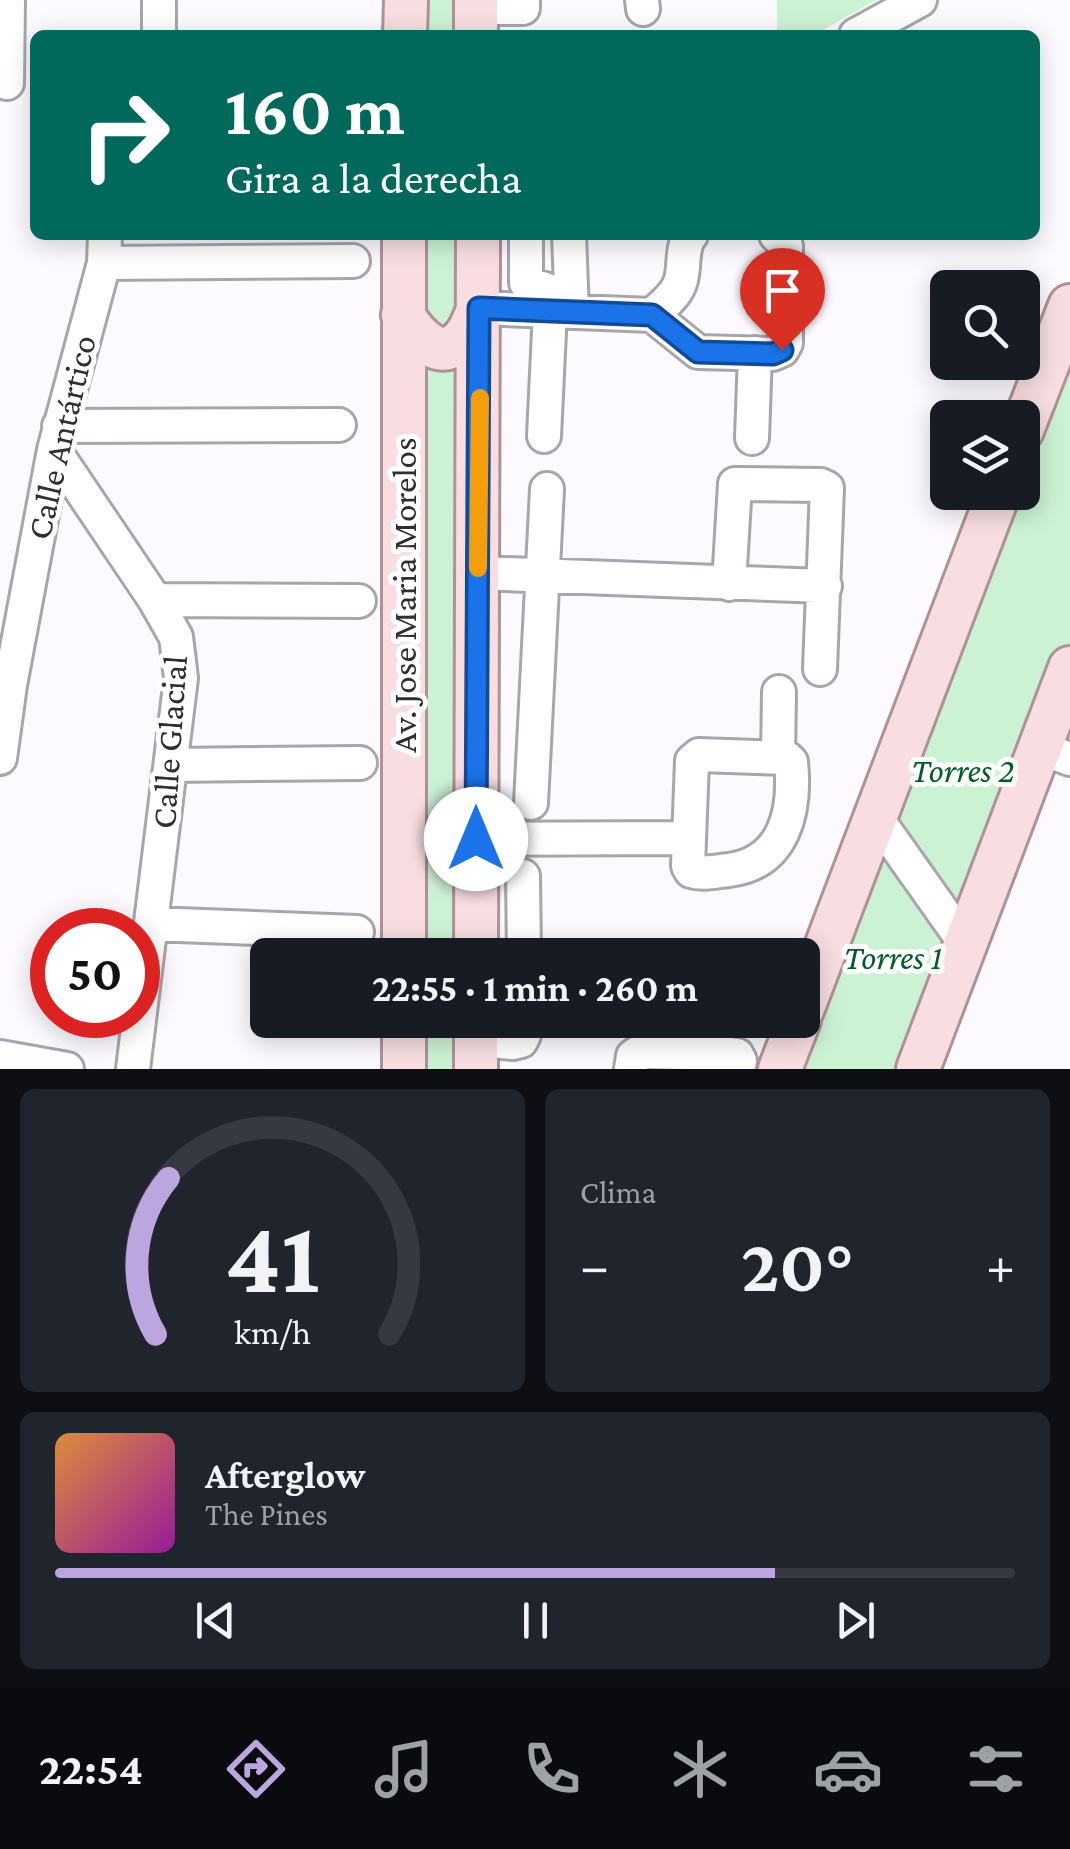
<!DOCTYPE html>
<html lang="es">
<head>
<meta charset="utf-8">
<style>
	:root { --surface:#171b24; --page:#20242c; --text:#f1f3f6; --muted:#9ea1a6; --line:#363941; --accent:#bba6df }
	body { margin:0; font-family:"Crimson Pro",serif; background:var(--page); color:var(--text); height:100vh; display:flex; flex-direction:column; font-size:38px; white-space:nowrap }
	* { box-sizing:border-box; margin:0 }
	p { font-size:32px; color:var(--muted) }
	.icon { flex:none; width:55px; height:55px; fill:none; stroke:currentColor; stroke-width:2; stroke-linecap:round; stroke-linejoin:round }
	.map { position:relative; height:1069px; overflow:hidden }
	.details { display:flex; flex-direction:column; gap:20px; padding:20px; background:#0d0f14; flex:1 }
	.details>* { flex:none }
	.guide { position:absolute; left:30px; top:30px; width:1010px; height:210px; border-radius:15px; box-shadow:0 5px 25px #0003; background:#00695c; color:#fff; overflow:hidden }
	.tools { position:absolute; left:930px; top:270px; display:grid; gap:20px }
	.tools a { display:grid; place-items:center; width:110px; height:110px; border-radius:15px; background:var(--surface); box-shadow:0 5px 25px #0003; font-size:50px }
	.speed { position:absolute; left:30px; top:908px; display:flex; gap:20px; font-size:50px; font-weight:700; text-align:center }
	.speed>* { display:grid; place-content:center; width:130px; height:130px; border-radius:50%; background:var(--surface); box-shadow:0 5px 25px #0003; line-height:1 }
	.speed .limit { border:15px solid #d22; background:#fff; color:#111 }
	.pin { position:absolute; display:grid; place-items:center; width:85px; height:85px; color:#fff; margin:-102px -42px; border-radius:50% 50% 50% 0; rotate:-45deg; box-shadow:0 0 10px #0007 }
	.pin .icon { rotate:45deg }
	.me { position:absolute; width:110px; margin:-55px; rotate:0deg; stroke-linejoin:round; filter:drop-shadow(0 0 8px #0008) }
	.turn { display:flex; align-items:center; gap:35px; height:210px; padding:0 30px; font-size:45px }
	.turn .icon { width:130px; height:130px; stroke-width:2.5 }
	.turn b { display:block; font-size:70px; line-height:85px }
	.big { font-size:75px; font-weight:700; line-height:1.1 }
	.details .widget { flex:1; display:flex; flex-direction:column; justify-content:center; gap:15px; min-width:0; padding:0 35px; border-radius:15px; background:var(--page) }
	.details .dial { align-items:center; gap:0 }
	.dial svg { height:260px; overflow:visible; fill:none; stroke:var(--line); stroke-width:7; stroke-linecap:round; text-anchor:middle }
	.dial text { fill:var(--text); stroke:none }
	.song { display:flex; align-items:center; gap:30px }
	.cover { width:120px; height:120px; border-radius:15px; background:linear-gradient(135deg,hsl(30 70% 55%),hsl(300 70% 35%)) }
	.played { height:10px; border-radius:5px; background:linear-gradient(90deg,var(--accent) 75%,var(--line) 75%) }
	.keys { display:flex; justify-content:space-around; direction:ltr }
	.heat { display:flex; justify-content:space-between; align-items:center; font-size:55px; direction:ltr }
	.details .tiles { flex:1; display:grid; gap:20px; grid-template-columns:1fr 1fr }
	.widget:last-child { grid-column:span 2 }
	.trip { position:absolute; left:250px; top:938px; width:570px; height:100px; border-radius:15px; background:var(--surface); box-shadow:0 5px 25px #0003; font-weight:700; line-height:100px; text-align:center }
	.tabs { display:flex; height:160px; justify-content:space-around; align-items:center; background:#090b0e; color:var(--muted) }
	.tabs .icon { width:70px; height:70px }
	.tabs .current { color:var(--accent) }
	.tabs b { font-size:45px; color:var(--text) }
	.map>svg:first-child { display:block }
	.park { fill:#ccf2d4 }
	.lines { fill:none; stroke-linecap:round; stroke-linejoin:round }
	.minor-casing { stroke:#a8a6ab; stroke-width:38 }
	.major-casing { stroke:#af9295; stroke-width:48 }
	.minor { stroke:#fff; stroke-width:32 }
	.major { stroke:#f8dee0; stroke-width:42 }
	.route-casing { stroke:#114b97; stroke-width:25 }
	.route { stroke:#1a73e8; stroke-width:18 }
	.slow { stroke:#f59e0b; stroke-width:18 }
	.labels { text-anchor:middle; stroke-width:10; stroke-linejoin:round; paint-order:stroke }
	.street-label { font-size:35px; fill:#2f2e30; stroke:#fff }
	.park-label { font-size:35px; font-style:italic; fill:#005c28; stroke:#fff }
</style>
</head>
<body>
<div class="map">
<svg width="1070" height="1069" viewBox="0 0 1070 1069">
	<rect width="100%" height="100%" fill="#fcfaff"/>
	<!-- park -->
	<path class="park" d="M415,0H470V35H415Z
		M777,0H876L814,35H777Z
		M411,235H474V313L424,341Z
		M1070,312V664L967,940L878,816L1001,493L1022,492L1023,437Z
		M412,336L458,349L472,955H407Z
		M875,819L966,946L917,1069H782Z
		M407,1020H472V1069H407Z"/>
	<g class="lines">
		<defs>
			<path id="minor" d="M642,0L643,9
				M476,8H523V0
				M159,35V0
				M856,35L920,0
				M7,83L8,0
				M526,235V283L545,289L550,311L544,436
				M569,235L572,312
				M104,263L353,261
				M479,308L652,315L698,352L773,354L782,350L786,343V246L776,235
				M652,315C662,306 675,297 680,283C686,267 680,248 691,235
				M59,426L339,425
				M752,438L755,353
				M54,450L155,600L176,637L181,678L133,1069
				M478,573L825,586
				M729,584L735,484L821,485L827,488L820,669
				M155,600L359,601
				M1041,748L1070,759
				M699,755L787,758L791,762C796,810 785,863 729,870C716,871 703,875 691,871L688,866L692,761Z
				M0,758L10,685L54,450L104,263L105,235
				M778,758L779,692
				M171,765L360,763
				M531,803L547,489
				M875,816L967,946
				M476,839L687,838
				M523,876L524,955
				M152,924L357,932
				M476,1040L513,1043L521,1041L524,1035V1020
				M0,1057L67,1069
				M631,1069L633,1056L639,1052L730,1054L737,1055L740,1061L738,1069"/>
			<path id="major" d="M476,0V35
				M405,35L406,0
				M403,315C416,336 441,366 465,336C471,329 475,316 479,308
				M1022,430L1070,306
				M404,955V235
				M476,955L478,235
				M802,1010L999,492
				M404,1020V1069
				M476,1069V1020
				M780,1069L799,1020
				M918,1069L1070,668"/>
		</defs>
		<!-- minor casing -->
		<use href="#minor" class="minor-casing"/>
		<!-- major casing -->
		<use href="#major" class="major-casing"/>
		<!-- minor -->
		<use href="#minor" class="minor"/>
		<!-- major -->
		<use href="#major" class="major"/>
	</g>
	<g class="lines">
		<defs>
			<path id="route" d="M476,839L479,308L652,315L698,352L773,354L782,350"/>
		</defs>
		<!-- route casing -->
		<use href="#route" class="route-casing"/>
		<!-- route -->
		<use href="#route" class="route"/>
		<!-- slow -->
		<path class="slow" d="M478,568L480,398"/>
	</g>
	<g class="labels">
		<!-- street labels -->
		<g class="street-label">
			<text transform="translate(61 437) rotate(-77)" y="12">Calle Antártico</text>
			<text transform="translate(404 595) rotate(-90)" y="12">Av. Jose Maria Morelos</text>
			<text transform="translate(169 742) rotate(-86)" y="12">Calle Glacial</text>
		</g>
		<!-- park labels -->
		<g class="park-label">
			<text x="963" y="782">Torres 2</text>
			<text x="893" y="969">Torres 1</text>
		</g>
	</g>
</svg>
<div class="tools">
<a><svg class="icon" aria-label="search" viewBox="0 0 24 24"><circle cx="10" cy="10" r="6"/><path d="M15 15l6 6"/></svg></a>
<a><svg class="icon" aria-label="layers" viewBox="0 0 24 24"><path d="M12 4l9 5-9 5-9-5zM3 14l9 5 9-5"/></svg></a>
</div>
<div class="speed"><div class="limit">50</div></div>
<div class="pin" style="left:782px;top:350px;background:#d93025"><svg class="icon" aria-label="arrive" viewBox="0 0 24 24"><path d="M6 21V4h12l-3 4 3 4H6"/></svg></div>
<svg class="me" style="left:476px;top:839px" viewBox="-20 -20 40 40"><circle r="19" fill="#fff"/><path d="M0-13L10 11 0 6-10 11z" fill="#1a73e8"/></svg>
<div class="trip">22:55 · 1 min · 260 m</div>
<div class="guide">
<div class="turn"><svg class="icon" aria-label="right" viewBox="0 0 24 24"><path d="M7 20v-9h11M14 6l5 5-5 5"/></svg><div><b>160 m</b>Gira a la derecha</div></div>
</div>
</div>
<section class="details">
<div class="tiles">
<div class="widget dial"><svg viewBox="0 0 100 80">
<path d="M14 69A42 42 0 1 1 86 69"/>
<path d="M14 69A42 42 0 0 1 18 21" stroke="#bba6df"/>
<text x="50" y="56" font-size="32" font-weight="700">41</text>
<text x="50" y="72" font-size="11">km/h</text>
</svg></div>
<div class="widget"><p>Clima</p>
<div class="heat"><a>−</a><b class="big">20°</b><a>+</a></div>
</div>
<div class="widget">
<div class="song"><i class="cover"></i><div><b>Afterglow</b><p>The Pines</p></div></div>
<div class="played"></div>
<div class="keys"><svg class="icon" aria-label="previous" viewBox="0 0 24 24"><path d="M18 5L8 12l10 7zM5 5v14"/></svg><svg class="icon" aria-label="pause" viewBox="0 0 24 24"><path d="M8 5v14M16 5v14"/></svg><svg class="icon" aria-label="next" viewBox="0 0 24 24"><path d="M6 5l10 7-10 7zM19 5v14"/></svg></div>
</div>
</div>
</section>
<nav class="tabs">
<b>22:54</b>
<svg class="icon current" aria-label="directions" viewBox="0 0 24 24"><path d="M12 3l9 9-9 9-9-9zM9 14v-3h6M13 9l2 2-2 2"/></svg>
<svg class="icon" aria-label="music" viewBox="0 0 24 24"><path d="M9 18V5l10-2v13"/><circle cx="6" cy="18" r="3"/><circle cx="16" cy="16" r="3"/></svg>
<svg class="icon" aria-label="phone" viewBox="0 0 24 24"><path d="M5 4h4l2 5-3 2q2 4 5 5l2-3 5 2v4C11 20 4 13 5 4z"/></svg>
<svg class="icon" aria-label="climate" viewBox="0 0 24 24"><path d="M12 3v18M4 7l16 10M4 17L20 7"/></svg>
<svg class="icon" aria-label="car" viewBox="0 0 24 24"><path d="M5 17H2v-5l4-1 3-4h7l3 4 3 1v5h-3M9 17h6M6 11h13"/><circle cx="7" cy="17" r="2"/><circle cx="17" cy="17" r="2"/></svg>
<svg class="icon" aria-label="filters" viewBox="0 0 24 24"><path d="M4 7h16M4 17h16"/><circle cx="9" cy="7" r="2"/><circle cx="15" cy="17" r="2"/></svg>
</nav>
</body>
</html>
